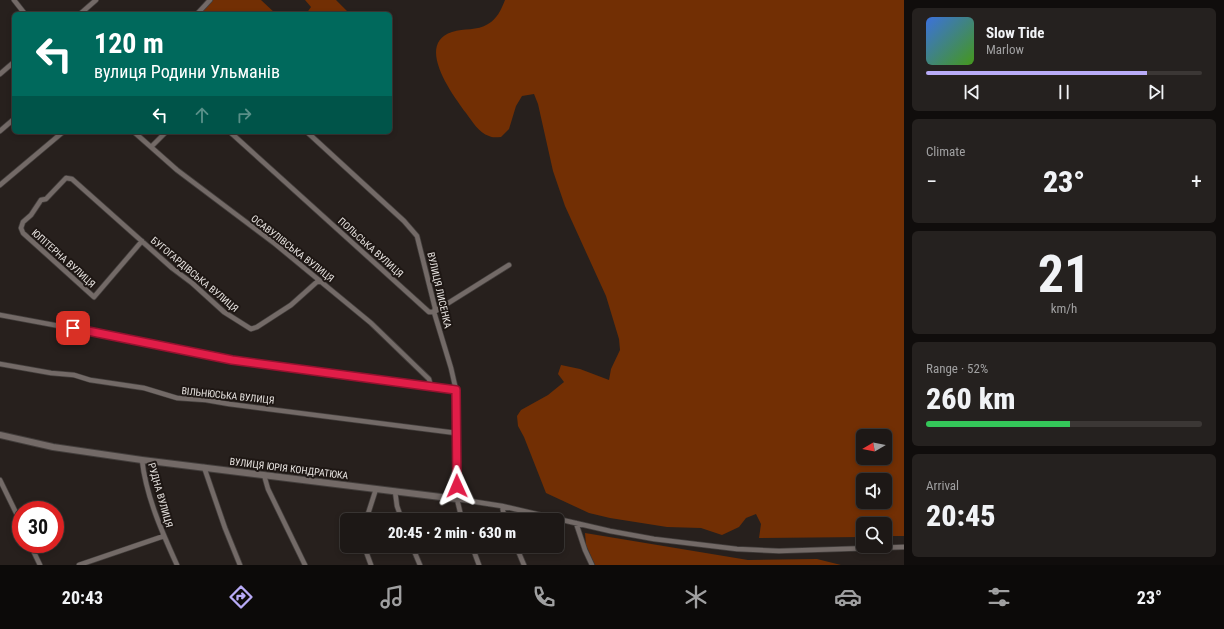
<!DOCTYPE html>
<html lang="en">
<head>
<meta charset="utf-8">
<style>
	:root { --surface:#1d1816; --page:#25211f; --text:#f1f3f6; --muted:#a0a0a1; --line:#3b3735; --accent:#b8abf7 }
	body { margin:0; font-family:"Roboto Condensed",sans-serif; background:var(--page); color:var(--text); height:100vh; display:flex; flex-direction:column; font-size:15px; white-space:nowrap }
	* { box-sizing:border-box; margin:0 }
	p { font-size:13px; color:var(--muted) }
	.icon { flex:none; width:22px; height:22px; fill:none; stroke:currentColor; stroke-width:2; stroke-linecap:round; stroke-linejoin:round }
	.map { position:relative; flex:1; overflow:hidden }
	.side { display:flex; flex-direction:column; gap:8px; padding:8px; background:#100d0c; width:320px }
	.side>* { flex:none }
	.top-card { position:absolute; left:12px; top:12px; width:380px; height:122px; border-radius:6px; box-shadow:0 2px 6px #0003,0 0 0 1px var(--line); background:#00695c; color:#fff; overflow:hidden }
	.needle { width:26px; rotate:260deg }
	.tools { position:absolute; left:856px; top:429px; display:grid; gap:8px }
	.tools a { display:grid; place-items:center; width:36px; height:36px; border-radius:6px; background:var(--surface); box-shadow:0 2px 6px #0003,0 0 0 1px var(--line); font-size:20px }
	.speed { position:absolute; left:12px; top:501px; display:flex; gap:8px; font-size:20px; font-weight:700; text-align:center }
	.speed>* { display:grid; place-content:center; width:52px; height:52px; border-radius:50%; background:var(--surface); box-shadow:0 2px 6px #0003,0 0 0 1px var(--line); line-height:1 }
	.speed .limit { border:6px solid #d22; background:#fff; color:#111 }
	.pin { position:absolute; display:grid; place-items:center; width:34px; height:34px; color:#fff; margin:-17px; border-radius:8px; box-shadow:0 2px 6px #0006 }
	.me { position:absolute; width:44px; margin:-22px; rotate:359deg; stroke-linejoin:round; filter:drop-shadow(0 0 3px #0008) }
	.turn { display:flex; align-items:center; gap:14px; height:84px; padding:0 16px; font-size:18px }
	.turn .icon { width:52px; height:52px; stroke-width:2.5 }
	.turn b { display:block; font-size:28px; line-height:34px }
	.lanes { display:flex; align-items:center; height:38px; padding:0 16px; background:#0003; justify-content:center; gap:20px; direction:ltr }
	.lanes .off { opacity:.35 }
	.big { font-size:30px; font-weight:800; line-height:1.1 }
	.side .tile { flex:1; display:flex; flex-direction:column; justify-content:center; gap:6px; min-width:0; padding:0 14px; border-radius:6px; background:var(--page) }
	.side .dial { align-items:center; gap:0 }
	.dial b { font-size:52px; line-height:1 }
	.song { display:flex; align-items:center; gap:12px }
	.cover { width:48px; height:48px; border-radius:6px; background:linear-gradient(135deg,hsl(220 70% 55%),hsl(100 70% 35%)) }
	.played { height:4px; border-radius:2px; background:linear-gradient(90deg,var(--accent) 80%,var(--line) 80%) }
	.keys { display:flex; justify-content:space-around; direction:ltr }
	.heat { display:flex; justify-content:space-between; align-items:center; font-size:22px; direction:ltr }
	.charge { height:6px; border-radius:3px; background:linear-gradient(90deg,#34c759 52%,var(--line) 0) }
	.trip { position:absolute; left:340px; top:513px; width:224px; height:40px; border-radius:6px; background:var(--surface); box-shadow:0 2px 6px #0003,0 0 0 1px var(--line); font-weight:800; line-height:40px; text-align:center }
	.menu { display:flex; height:64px; justify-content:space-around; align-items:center; background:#0c0a09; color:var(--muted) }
	.menu .icon { width:28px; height:28px }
	.menu .selected { color:var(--accent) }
	.menu b { font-size:18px; color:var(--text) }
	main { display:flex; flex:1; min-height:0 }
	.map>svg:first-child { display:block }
	.green { fill:#722f04; fill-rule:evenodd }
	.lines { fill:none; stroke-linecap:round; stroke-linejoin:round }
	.minor-casing { stroke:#433e3c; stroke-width:6 }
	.tertiary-casing { stroke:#433e3c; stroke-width:8 }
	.minor { stroke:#736a67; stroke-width:4.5 }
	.tertiary { stroke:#736a67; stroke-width:6 }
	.route-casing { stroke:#92132f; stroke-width:10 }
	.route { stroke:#e11d48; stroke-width:7 }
	.labels { text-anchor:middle; stroke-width:4; stroke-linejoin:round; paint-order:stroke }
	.street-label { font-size:10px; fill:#e6e2df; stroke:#1e1714 }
</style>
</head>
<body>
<main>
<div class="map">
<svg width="904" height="565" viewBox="0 0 904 565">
	<rect width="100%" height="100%" fill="#27201d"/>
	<!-- green -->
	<path class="green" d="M212,0H261L276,14H201Z
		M305,0H336L347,11L349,14H306L311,7Z
		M505,0H904V536H885V524H863V537L759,538L761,524L756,514L746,518L739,527L722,535L701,528L667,527L610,518L589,513L546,493L524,437L518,426L517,416L521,410L548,395L564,382L558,374L561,365L580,369L609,380L611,369L620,350L619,339L606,296L565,206L553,171L538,104L534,94L522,96L516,106L509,129L501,137C497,137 492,138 489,136C479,133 472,121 466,113C452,94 415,44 452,32C464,28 477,31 488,24C497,19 501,10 505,0ZM863,436H885V458H863ZM863,480H885V502H863Z
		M585,533L748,560L817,559L841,565H595L586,545Z"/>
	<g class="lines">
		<defs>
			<path id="minor" d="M14,0L25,14
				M80,14L96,0
				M197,14L210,0
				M0,74L14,62
				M0,131L14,119
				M134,132L177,170L274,243L371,323L429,379L431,387
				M230,132L429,312H434L509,265
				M307,132L404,221L417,236L435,308L434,312L451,368L456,390L457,499L462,520
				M151,147L166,132
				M0,185L63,132
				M142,241L94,297L23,233L21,228L23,222L31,215L41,200L46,199L66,178L72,179L172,268L192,283L224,312L251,329L257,327L291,305L319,280
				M0,315L183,349L232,360L456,390
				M0,364L51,373L74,375L90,380L144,388L177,398L206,400L229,404L456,433
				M142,460C146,496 162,532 177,565
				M204,467L225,528L240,565
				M264,475L268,489L305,565
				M0,480L21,523
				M395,491L397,506L402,520
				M457,499L502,506L610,531L654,539L737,549L779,551L904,547
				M502,506L505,520
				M366,520L376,489
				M576,523L585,550L592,565
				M30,544L40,565
				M364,546L371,565
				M412,546L420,565
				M472,546L479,565
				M516,546L524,565
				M79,565L164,536"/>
			<path id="tertiary" d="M0,435L53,447L142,460L457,499"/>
		</defs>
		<!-- minor casing -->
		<use href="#minor" class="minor-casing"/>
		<!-- tertiary casing -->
		<use href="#tertiary" class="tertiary-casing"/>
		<!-- minor -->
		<use href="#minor" class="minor"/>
		<!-- tertiary -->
		<use href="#tertiary" class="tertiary"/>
	</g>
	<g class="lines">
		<defs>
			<path id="route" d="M73,328L232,360L456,390L457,486"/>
		</defs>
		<!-- route casing -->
		<use href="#route" class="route-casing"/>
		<!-- route -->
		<use href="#route" class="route"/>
	</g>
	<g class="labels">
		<!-- street labels -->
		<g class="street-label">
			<text transform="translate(371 247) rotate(42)" y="4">ПОЛЬСЬКА ВУЛИЦЯ</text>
			<text transform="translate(293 248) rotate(38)" y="4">ОСАВУЛІВСЬКА ВУЛИЦЯ</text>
			<text transform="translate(64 258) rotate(42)" y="4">ЮПІТЕРНА ВУЛИЦЯ</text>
			<text transform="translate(195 274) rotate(40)" y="4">БУГОГАРДІВСЬКА ВУЛИЦЯ</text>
			<text transform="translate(440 290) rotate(77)" y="4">ВУЛИЦЯ ЛИСЕНКА</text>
			<text transform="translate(228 395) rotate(6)" y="4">ВІЛЬНЮСЬКА ВУЛИЦЯ</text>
			<text transform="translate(289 468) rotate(7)" y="4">ВУЛИЦЯ ЮРІЯ КОНДРАТЮКА</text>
			<text transform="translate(161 495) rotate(74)" y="4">РУДНА ВУЛИЦЯ</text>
		</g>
	</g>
</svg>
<div class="tools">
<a><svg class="needle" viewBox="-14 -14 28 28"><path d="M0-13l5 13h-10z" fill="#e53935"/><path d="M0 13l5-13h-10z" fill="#a0a0a1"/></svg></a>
<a><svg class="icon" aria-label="sound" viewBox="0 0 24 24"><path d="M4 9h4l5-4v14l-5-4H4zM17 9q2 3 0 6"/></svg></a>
<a><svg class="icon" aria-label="search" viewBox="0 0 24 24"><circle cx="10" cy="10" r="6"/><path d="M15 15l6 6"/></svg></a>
</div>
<div class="speed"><div class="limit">30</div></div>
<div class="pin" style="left:73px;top:328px;background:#d93025"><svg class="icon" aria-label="arrive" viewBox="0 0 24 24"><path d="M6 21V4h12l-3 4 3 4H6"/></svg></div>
<svg class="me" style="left:457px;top:486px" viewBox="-20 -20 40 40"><path d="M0-17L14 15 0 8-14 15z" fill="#e11d48" stroke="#fff" stroke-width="4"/></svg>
<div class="trip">20:45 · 2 min · 630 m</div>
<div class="top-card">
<div class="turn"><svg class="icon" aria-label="left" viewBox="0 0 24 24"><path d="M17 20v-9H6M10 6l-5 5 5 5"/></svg><div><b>120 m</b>вулиця Родини Ульманів</div></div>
<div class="lanes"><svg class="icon" aria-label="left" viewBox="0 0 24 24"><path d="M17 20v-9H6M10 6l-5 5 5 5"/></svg><svg class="icon off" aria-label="ahead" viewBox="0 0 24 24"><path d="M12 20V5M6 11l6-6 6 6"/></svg><svg class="icon off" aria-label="right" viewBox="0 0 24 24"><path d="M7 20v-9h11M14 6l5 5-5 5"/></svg></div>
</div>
</div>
<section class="side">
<div class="tile">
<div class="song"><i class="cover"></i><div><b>Slow Tide</b><p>Marlow</p></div></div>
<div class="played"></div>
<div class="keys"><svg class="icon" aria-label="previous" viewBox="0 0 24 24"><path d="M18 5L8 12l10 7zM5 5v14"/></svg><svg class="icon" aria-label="pause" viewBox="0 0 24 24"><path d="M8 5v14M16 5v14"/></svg><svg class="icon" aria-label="next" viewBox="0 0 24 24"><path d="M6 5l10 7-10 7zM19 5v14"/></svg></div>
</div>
<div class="tile"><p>Climate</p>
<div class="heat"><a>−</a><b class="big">23°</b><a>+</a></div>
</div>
<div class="tile dial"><b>21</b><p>km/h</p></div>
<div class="tile"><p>Range · 52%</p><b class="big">260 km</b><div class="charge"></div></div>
<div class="tile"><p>Arrival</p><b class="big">20:45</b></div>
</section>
</main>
<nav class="menu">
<b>20:43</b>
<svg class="icon selected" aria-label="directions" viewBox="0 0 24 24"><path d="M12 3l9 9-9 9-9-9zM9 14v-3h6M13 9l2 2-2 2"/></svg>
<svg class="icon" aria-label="music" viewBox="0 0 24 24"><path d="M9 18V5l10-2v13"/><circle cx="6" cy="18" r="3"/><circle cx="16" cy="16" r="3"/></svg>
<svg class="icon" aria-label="phone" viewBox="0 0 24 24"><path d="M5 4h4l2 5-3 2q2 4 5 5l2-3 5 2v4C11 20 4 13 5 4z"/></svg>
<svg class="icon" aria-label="climate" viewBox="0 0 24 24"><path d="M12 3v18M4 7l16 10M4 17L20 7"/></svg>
<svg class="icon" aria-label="car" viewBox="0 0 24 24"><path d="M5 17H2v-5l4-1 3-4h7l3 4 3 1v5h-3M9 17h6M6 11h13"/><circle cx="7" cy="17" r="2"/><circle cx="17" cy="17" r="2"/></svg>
<svg class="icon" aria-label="filters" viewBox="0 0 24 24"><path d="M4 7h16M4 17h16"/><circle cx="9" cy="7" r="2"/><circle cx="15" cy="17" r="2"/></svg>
<b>23°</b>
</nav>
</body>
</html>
